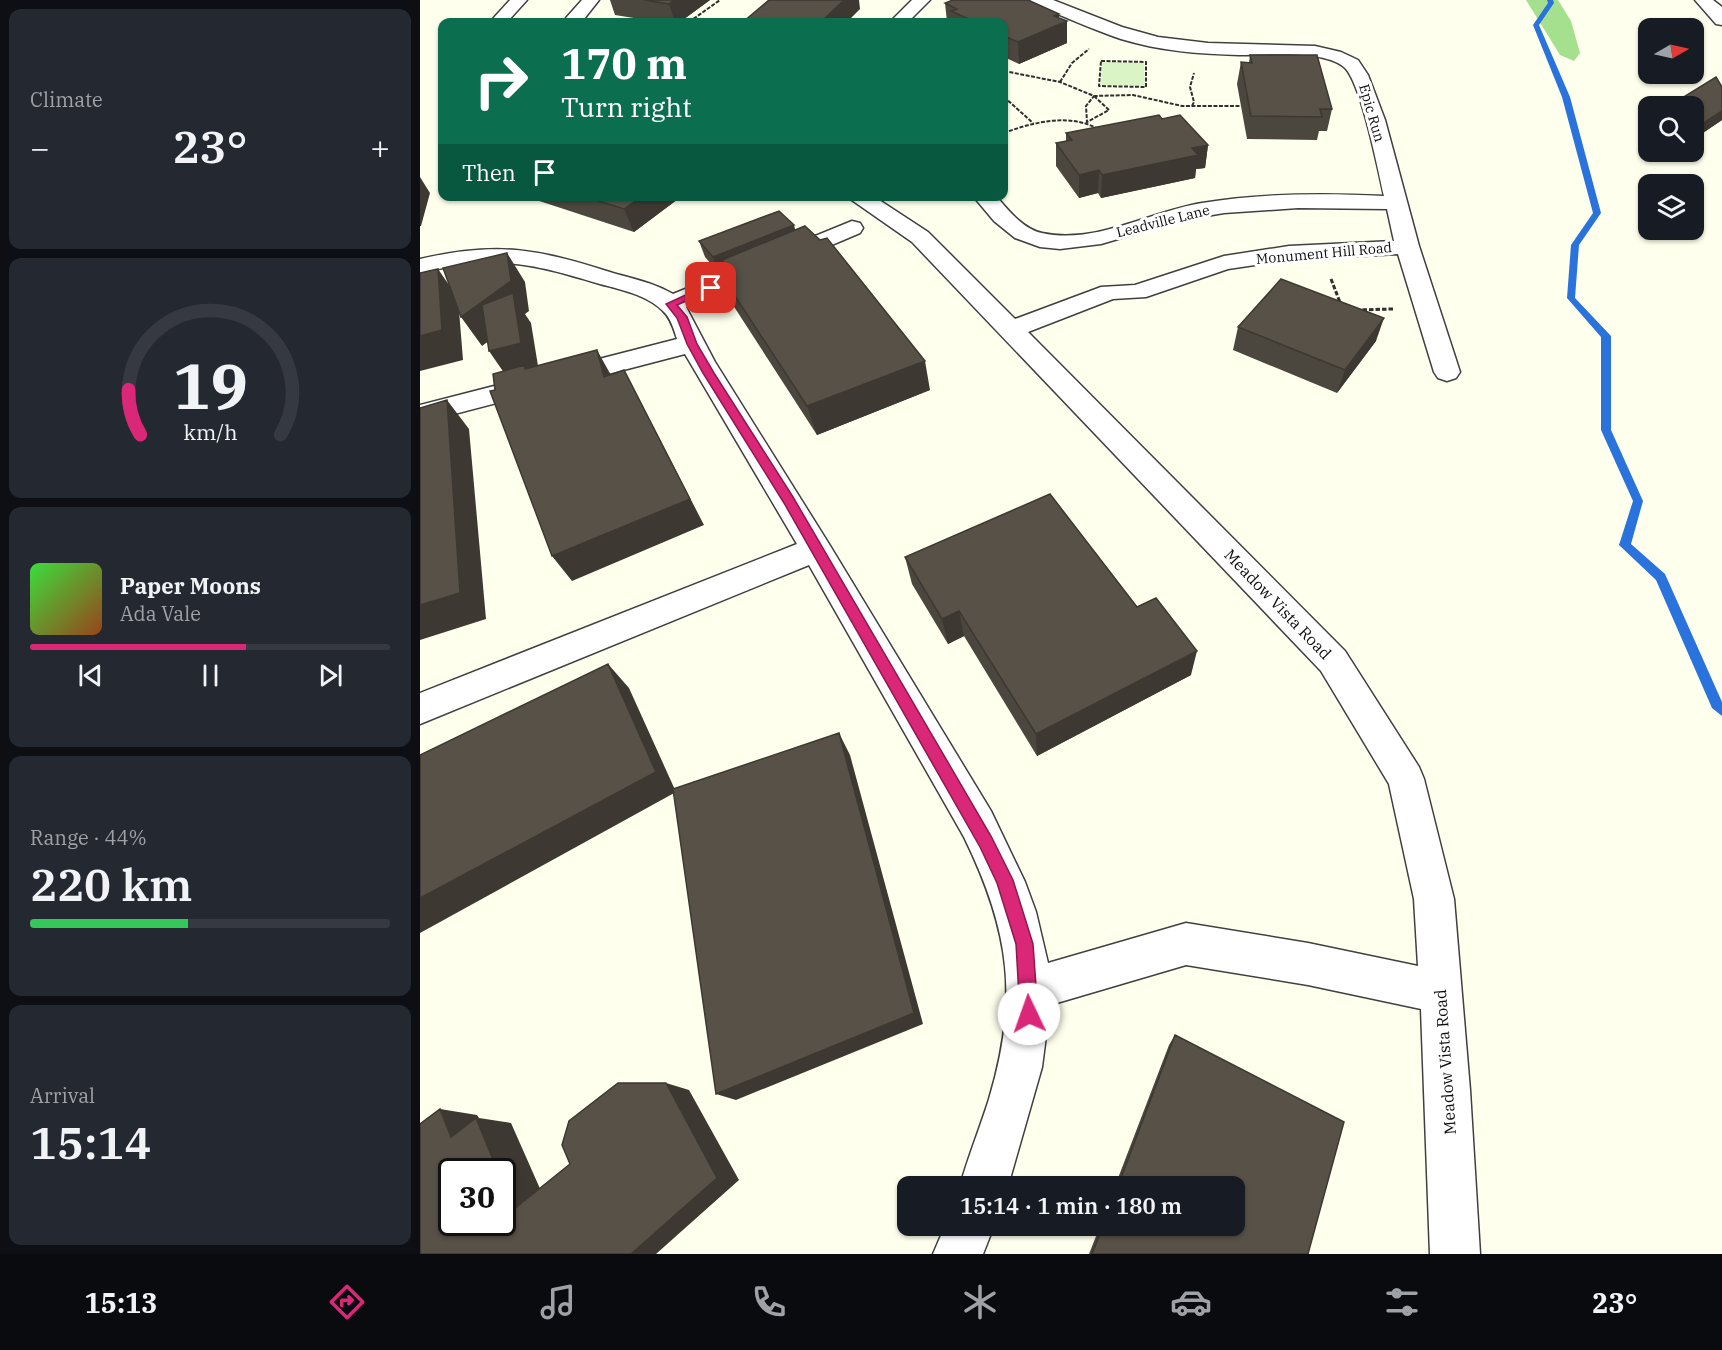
<!DOCTYPE html>
<html lang="en">
<head>
<meta charset="utf-8">
<style>
	:root { --surface:#171b24; --page:#242831; --text:#f1f3f6; --muted:#9ea1a6; --line:#363941; --accent:#db2777 }
	body { margin:0; font-family:"IBM Plex Serif",serif; background:var(--page); color:var(--text); height:100vh; display:flex; flex-direction:column; font-size:22px; white-space:nowrap }
	* { box-sizing:border-box; margin:0 }
	p { font-size:20px; color:var(--muted) }
	.icon { flex:none; width:33px; height:33px; fill:none; stroke:currentColor; stroke-width:2; stroke-linecap:round; stroke-linejoin:round }
	.map { position:relative; flex:1; overflow:hidden }
	.panel { display:flex; flex-direction:column; gap:9px; padding:9px; background:#0d0f14; width:420px }
	.panel>* { flex:none }
	.banner { position:absolute; left:18px; top:18px; width:570px; height:183px; border-radius:12px; box-shadow:0 2px 4px #0004; background:#0b6e4f; color:#fff; overflow:hidden }
	.needle { width:39px; rotate:81deg }
	.fabs { position:absolute; left:1218px; top:18px; display:grid; gap:12px }
	.fabs a { display:grid; place-items:center; width:66px; height:66px; border-radius:12px; background:var(--surface); box-shadow:0 2px 4px #0004; font-size:30px }
	.speed { position:absolute; left:18px; top:1158px; display:flex; gap:12px; font-size:30px; font-weight:700; text-align:center }
	.speed>* { display:grid; place-content:center; width:78px; height:78px; border-radius:50%; background:var(--surface); box-shadow:0 2px 4px #0004; line-height:1 }
	.speed .limit { border:3px solid #111; border-radius:9px; background:#fff; color:#111 }
	.pin { position:absolute; display:grid; place-items:center; width:51px; height:51px; color:#fff; margin:-26px; border-radius:12px; box-shadow:0 3px 9px #0006 }
	.me { position:absolute; width:66px; margin:-33px; rotate:357deg; stroke-linejoin:round; filter:drop-shadow(0 0 4px #0008) }
	.turn { display:flex; align-items:center; gap:21px; height:126px; padding:0 24px; font-size:27px }
	.turn .icon { width:78px; height:78px; stroke-width:2.5 }
	.turn b { display:block; font-size:42px; line-height:51px }
	.then { display:flex; align-items:center; height:57px; padding:0 24px; background:#0003; gap:12px; font-size:22px }
	.big { font-size:45px; font-weight:600; line-height:1.1 }
	.panel .tile { flex:1; display:flex; flex-direction:column; justify-content:center; gap:9px; min-width:0; padding:0 21px; border-radius:12px; background:var(--page) }
	.panel .dial { align-items:center; gap:0 }
	.dial svg { height:156px; overflow:visible; fill:none; stroke:var(--line); stroke-width:7; stroke-linecap:round; text-anchor:middle }
	.dial text { fill:var(--text); stroke:none }
	.song { display:flex; align-items:center; gap:18px }
	.cover { width:72px; height:72px; border-radius:9px; background:linear-gradient(135deg,hsl(120 70% 55%),hsl(20 70% 35%)) }
	.played { height:6px; border-radius:3px; background:linear-gradient(90deg,var(--accent) 60%,var(--line) 60%) }
	.keys { display:flex; justify-content:space-around; direction:ltr }
	.heat { display:flex; justify-content:space-between; align-items:center; font-size:33px; direction:ltr }
	.charge { height:9px; border-radius:4px; background:linear-gradient(90deg,#34c759 44%,var(--line) 0) }
	.trip { position:absolute; left:477px; top:1176px; width:348px; height:60px; border-radius:12px; background:var(--surface); box-shadow:0 2px 4px #0004; font-weight:600; line-height:60px; text-align:center }
	.tabs { display:flex; height:96px; justify-content:space-around; align-items:center; background:#090b0e; color:var(--muted) }
	.tabs .icon { width:42px; height:42px }
	.tabs .active { color:var(--accent) }
	.tabs b { font-size:27px; color:var(--text) }
	main { display:flex; flex:1; min-height:0 }
	.map>svg:first-child { display:block }
	.forest { fill:#a5e08f }
	.pitch { fill:#dbf4c5 }
	.lines { fill:none; stroke-linecap:round; stroke-linejoin:round }
	.stream { fill:#2a73dc; fill-rule:evenodd }
	.minor-casing { stroke:#404040; stroke-width:3 }
	.path-far1 { stroke:#2f2f2f; stroke-width:2; stroke-dasharray:4 1.5; stroke-linecap:butt }
	.path { stroke:#2f2f2f; stroke-width:3; stroke-dasharray:4.5 2; stroke-linecap:butt }
	.minor { fill:#fff; fill-rule:evenodd }
	.wall { fill:#4b463e }
	.shaded-wall { fill:#3d3932 }
	.building { fill:#575148; stroke:#3d3932; stroke-width:1.5 }
	.route { fill:#db2777; stroke:#8e194d; stroke-width:1.5 }
	.labels { text-anchor:middle; stroke-width:6; stroke-linejoin:round; paint-order:stroke }
	.far-street-label { font-size:14px; fill:#0d0d0d; stroke:#fff }
	.street-label { font-size:16px; fill:#0d0d0d; stroke:#fff }
</style>
</head>
<body>
<main>
<section class="panel">
<div class="tile"><p>Climate</p>
<div class="heat"><a>−</a><b class="big">23°</b><a>+</a></div>
</div>
<div class="tile dial"><svg viewBox="0 0 100 80">
<path d="M14 69A42 42 0 1 1 86 69"/>
<path d="M14 69A42 42 0 0 1 8 46" stroke="#db2777"/>
<text x="50" y="56" font-size="32" font-weight="700">19</text>
<text x="50" y="72" font-size="11">km/h</text>
</svg></div>
<div class="tile">
<div class="song"><i class="cover"></i><div><b>Paper Moons</b><p>Ada Vale</p></div></div>
<div class="played"></div>
<div class="keys"><svg class="icon" aria-label="previous" viewBox="0 0 24 24"><path d="M18 5L8 12l10 7zM5 5v14"/></svg><svg class="icon" aria-label="pause" viewBox="0 0 24 24"><path d="M8 5v14M16 5v14"/></svg><svg class="icon" aria-label="next" viewBox="0 0 24 24"><path d="M6 5l10 7-10 7zM19 5v14"/></svg></div>
</div>
<div class="tile"><p>Range · 44%</p><b class="big">220 km</b><div class="charge"></div></div>
<div class="tile"><p>Arrival</p><b class="big">15:14</b></div>
</section>
<div class="map">
<svg width="1302" height="1254" viewBox="0 0 1302 1254">
	<rect width="100%" height="100%" fill="#ffffed"/>
	<!-- forest -->
	<path class="forest" d="M1106,0H1138L1151,21L1160,53L1154,61L1140,55Z"/>
	<!-- pitch -->
	<path class="pitch" d="M682,62L724,63L725,86L681,85Z"/>
	<g class="lines">
		<!-- stream -->
		<path class="stream" d="M1127,0H1133L1134,3L1119,25L1150,97L1181,213L1159,245L1155,298L1191,336V430L1223,501L1211,544L1245,574L1302,702V716L1292,708L1236,580L1199,545L1213,501L1181,430V337L1147,298L1151,245L1173,213L1142,97L1113,25L1128,3Z"/>
		<defs>
			<path id="minor" d="M90,0H107L87,22H70Z
				M162,0H179L164,19L163,22H147L146,18Z
				M492,0H510L488,22H470Z
				M610,0H633L702,27L738,37L788,43L895,46L921,52L938,60L948,75L965,120L999,246L1040,372L1036,378L1027,381L1018,378L1014,372L978,254L869,260L808,269L726,297L693,299L608,332L925,651L999,767L1004,779L1034,899L1050,1090L1060,1254H1010L1001,1009L888,985L766,965L630,1005L622,1067L588,1186H540C548,1157 560,1128 569,1099C599,999 590,931 544,837L389,565L0,724V693L377,544L265,354L0,423V405L257,339C254,330 251,318 243,311C227,295 202,290 180,284C107,262 76,255 0,273V259C78,241 118,249 193,273C214,279 234,283 253,294L432,221L440,223L443,228L440,233L266,307L295,362L409,544L571,811L605,882L616,912L628,963L766,923L888,943L998,966L994,899L969,784L901,671L492,242L426,196H453L508,232L595,319L681,287L715,285L804,256L869,246L974,241L967,209L878,208L804,213L763,220L681,244L640,249L620,247L595,238L574,221L553,196H576C588,210 603,229 622,233C675,245 731,211 782,203C842,193 903,193 964,196C958,169 942,88 926,69C908,49 845,55 819,55C779,54 740,51 701,39C671,29 642,15 612,4Z
				M1275,0H1293L1302,7V25L1296,24Z
				M525,1226H574L563,1254H513Z"/>
		</defs>
		<!-- minor casing -->
		<use href="#minor" class="minor-casing"/>
		<!-- path-far1 -->
		<path class="path-far1" d="M269,22L300,0
			M681,61L726,62V87L679,86Z
			M584,71L640,82L674,96L713,95L762,106H821
			M640,82L652,63L669,49
			M674,96L689,110L667,122L666,106Z
			M584,97L613,123
			M772,106L774,102L770,87L774,73
			M584,133C613,122 650,113 678,129"/>
		<!-- path -->
		<path class="path" d="M911,279L921,305
			M936,310L973,309"/>
		<!-- minor -->
		<use href="#minor" class="minor"/>
	</g>
	<!-- wall -->
	<path class="wall" d="M190,0H290L260,22H239L195,15Z
		M525,3L639,14V18L647,43L599,64L584,57V22H527Z
		M830,55L912,109L907,131H899L897,140L827,139L817,84L821,62L829,63Z
		M1274,106L1302,120L1274,139Z
		M742,119L788,145L785,168L776,169L775,178L681,198L678,193L659,198L636,166V143L646,141V133Z
		M104,196H262L214,232Z
		M375,230L510,390L397,435L311,302L300,273L306,270L299,273L285,257L279,241Z
		M818,327L956,341L917,393L813,350Z
		M485,557L717,607L771,675L617,756L544,636L528,644L492,584Z
		M755,1035L888,1254H669L680,1226H814V1186H695L749,1045Z"/>
	<!-- shaded-wall -->
	<path class="shaded-wall" d="M254,0H290L260,22H255L249,4Z
		M424,0H439L440,9L427,22H401Z
		M639,14V25L647,21V43L599,64L598,42L634,16Z
		M1302,111V120L1274,139V135L1279,126Z
		M788,145L785,168L776,169L775,178L681,198L682,175L772,148Z
		M679,170L678,193L659,198V175Z
		M0,177L10,193L1,226H0Z
		M222,196H262L214,232L204,209Z
		M374,225L378,241L302,260L306,270L299,273L293,257Z
		M87,253L105,282L109,311L105,314L111,323L119,372L89,380L69,351L97,320L62,346L41,317Z
		M18,269L38,298L43,360L0,371V336Z
		M964,318L956,341L917,393L925,370Z
		M177,350L192,377H184Z
		M505,361L510,390L397,435L387,406Z
		M204,370L284,525L152,581L132,556Z
		M27,400L49,429L66,619L0,640V605Z
		M539,611L544,636L528,644L522,619Z
		M777,651L771,675L617,756L616,734Z
		M188,664L209,688L256,792L0,933V898Z
		M419,733L430,755L503,1024L316,1100L296,1094Z
		M246,1083L269,1090L319,1180L236,1254H211Z
		M20,1109L57,1115L59,1118L91,1123L129,1209H94L82,1181V1172H78L31,1137Z"/>
	<!-- building -->
	<path class="building" d="M224,0H254L249,4Z
		M349,0H424L401,22H323Z
		M533,0H608L639,14L634,16L647,21L598,42L584,36V22H555L531,11L537,9L525,3Z
		M830,55H897L912,109H900L902,117L831,116L821,62L832,63Z
		M1296,77L1302,87V111L1279,126L1274,124V106H1249Z
		M739,115L742,119L760,115L788,145L772,148L778,155L682,175L679,170L659,175L636,143L652,140L646,133Z
		M163,196H222L204,209Z
		M359,211L374,225L293,257L279,241Z
		M385,226L400,240L407,238L505,361L387,406L300,273L310,269L302,260Z
		M87,253L91,281L41,317L23,268Z
		M18,269L22,330L0,336V273Z
		M861,279L964,318L925,370L818,327Z
		M93,293L101,343L69,351L62,305Z
		M177,350L184,377L204,370L270,499L132,556L70,391L75,390L73,374L105,365V369Z
		M27,400L40,593L0,605V408Z
		M630,494L717,607L736,598L777,651L616,734L539,611L522,619L485,557Z
		M188,664L236,772L0,898V755Z
		M419,733L494,1013L296,1094L253,789Z
		M755,1035L924,1122L888,1254H672L683,1226H814V1186H698Z
		M198,1083H246L297,1178L211,1254H0V1124L20,1109L31,1137L56,1118L78,1172H32V1222H82V1181L94,1209L150,1164L142,1145L149,1121Z"/>
	<!-- route -->
	<path class="route" d="M287,285L296,288L257,305L267,317L277,344L294,373L373,497L571,836L593,880L613,944L618,1014L615,1020L609,1023L603,1020L600,1014L596,944L577,883L560,847L364,503L283,373L267,344L257,318L246,304Z"/>
	<g class="labels">
		<!-- far-street labels -->
		<g class="far-street-label">
			<text transform="translate(952 113) rotate(74)" y="5">Epic Run</text>
			<text transform="translate(743 221) rotate(-14)" y="5">Leadville Lane</text>
			<text transform="translate(904 253) rotate(-5)" y="5">Monument Hill Road</text>
		</g>
		<!-- street labels -->
		<g class="street-label">
			<text transform="translate(858 604) rotate(46)" y="6">Meadow Vista Road</text>
			<text transform="translate(1025 1062) rotate(-94)" y="6">Meadow Vista Road</text>
		</g>
	</g>
</svg>
<div class="fabs">
<a><svg class="needle" viewBox="-14 -14 28 28"><path d="M0-13l5 13h-10z" fill="#e53935"/><path d="M0 13l5-13h-10z" fill="#9ea1a6"/></svg></a>
<a><svg class="icon" aria-label="search" viewBox="0 0 24 24"><circle cx="10" cy="10" r="6"/><path d="M15 15l6 6"/></svg></a>
<a><svg class="icon" aria-label="layers" viewBox="0 0 24 24"><path d="M12 4l9 5-9 5-9-5zM3 14l9 5 9-5"/></svg></a>
</div>
<div class="speed"><div class="limit">30</div></div>
<div class="pin" style="left:291px;top:288px;background:#d93025"><svg class="icon" aria-label="arrive" viewBox="0 0 24 24"><path d="M6 21V4h12l-3 4 3 4H6"/></svg></div>
<svg class="me" style="left:609px;top:1014px" viewBox="-20 -20 40 40"><circle r="19" fill="#fff"/><path d="M0-13L10 11 0 6-10 11z" fill="#db2777"/></svg>
<div class="trip">15:14 · 1 min · 180 m</div>
<div class="banner">
<div class="turn"><svg class="icon" aria-label="right" viewBox="0 0 24 24"><path d="M7 20v-9h11M14 6l5 5-5 5"/></svg><div><b>170 m</b>Turn right</div></div>
<div class="then">Then<svg class="icon" aria-label="arrive" viewBox="0 0 24 24"><path d="M6 21V4h12l-3 4 3 4H6"/></svg></div>
</div>
</div>
</main>
<nav class="tabs">
<b>15:13</b>
<svg class="icon active" aria-label="directions" viewBox="0 0 24 24"><path d="M12 3l9 9-9 9-9-9zM9 14v-3h6M13 9l2 2-2 2"/></svg>
<svg class="icon" aria-label="music" viewBox="0 0 24 24"><path d="M9 18V5l10-2v13"/><circle cx="6" cy="18" r="3"/><circle cx="16" cy="16" r="3"/></svg>
<svg class="icon" aria-label="phone" viewBox="0 0 24 24"><path d="M5 4h4l2 5-3 2q2 4 5 5l2-3 5 2v4C11 20 4 13 5 4z"/></svg>
<svg class="icon" aria-label="climate" viewBox="0 0 24 24"><path d="M12 3v18M4 7l16 10M4 17L20 7"/></svg>
<svg class="icon" aria-label="car" viewBox="0 0 24 24"><path d="M5 17H2v-5l4-1 3-4h7l3 4 3 1v5h-3M9 17h6M6 11h13"/><circle cx="7" cy="17" r="2"/><circle cx="17" cy="17" r="2"/></svg>
<svg class="icon" aria-label="filters" viewBox="0 0 24 24"><path d="M4 7h16M4 17h16"/><circle cx="9" cy="7" r="2"/><circle cx="15" cy="17" r="2"/></svg>
<b>23°</b>
</nav>
</body>
</html>
